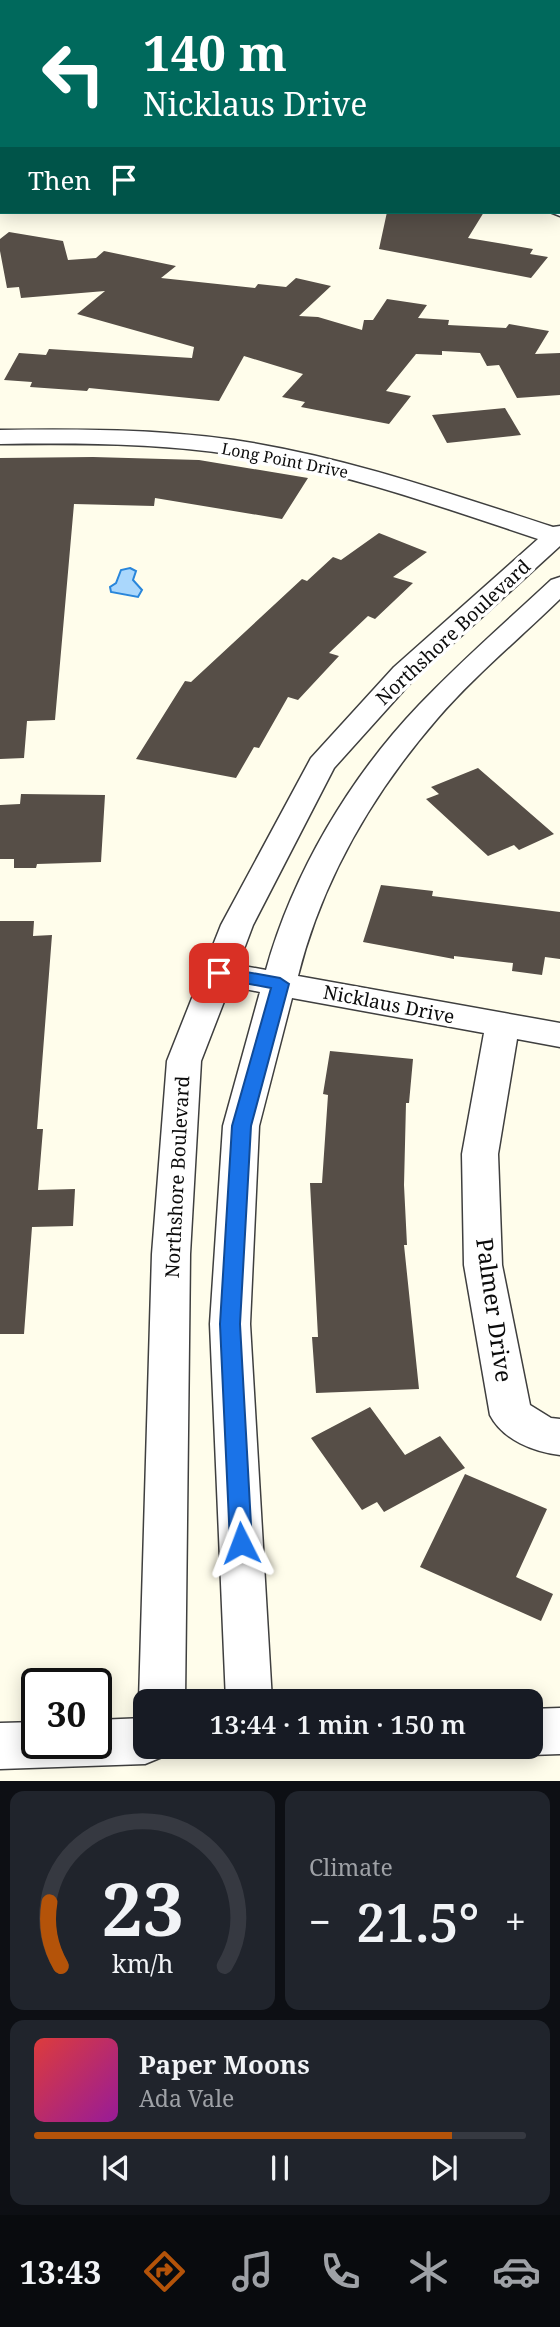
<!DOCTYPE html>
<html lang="en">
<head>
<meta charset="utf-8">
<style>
	:root { --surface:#171b24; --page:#20242c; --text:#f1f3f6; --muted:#9ea1a6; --line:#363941; --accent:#b45309 }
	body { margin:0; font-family:"Noto Serif",serif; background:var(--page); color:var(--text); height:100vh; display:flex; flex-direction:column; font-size:26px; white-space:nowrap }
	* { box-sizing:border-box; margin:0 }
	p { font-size:23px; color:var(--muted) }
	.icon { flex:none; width:38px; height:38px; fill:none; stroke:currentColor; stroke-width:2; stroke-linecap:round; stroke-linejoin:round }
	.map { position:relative; height:1781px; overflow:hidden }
	.sheet { display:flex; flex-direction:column; gap:10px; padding:10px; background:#0d0f14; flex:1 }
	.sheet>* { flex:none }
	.banner { position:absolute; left:0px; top:0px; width:560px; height:214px; box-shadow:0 4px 18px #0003; background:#00695c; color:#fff; overflow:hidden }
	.speed { position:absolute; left:21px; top:1668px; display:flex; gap:14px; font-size:35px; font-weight:700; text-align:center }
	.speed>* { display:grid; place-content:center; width:91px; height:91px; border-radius:50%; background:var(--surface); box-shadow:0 4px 18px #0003; line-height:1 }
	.speed .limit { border:4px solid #111; border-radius:10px; background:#fff; color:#111 }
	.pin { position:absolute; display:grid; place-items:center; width:60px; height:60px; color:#fff; margin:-30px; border-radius:14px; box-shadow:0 4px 10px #0006 }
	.me { position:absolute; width:77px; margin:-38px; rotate:357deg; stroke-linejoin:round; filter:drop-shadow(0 0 5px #0008) }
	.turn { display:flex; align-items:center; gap:24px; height:147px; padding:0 28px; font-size:32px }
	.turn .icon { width:91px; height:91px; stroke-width:2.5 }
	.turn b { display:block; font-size:49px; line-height:60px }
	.then { display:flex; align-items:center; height:66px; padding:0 28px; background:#0003; gap:14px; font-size:26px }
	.big { font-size:52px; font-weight:600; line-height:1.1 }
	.sheet .widget { flex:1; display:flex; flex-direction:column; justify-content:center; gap:10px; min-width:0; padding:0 24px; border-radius:14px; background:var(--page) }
	.sheet .dial { align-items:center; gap:0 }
	.dial svg { height:182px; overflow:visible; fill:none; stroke:var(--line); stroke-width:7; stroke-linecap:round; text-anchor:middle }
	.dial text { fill:var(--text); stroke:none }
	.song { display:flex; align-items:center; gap:21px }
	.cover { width:84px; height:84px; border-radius:10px; background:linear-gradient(135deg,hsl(0 70% 55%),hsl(300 70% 35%)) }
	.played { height:7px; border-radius:4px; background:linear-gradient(90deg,var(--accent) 85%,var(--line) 85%) }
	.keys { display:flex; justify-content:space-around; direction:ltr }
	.heat { display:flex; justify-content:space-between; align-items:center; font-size:38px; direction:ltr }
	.sheet .tiles { flex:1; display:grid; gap:10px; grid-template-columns:1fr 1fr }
	.widget:last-child { grid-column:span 2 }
	.trip { position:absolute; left:133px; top:1689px; width:410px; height:70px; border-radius:14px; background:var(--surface); box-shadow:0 4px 18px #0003; font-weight:600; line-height:70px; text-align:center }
	.tabs { display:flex; height:112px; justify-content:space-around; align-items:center; background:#090b0e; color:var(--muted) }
	.tabs .icon { width:49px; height:49px }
	.tabs .active { color:var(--accent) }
	.tabs b { font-size:32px; color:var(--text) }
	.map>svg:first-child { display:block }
	.water { fill:#aad7fc; stroke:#2986db; stroke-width:2 }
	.building { fill:#564e47 }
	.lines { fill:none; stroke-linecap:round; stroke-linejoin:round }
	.minor-casing { stroke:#3f3f3f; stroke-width:3 }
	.major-casing { stroke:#1d1d1d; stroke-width:4 }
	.minor { fill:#fff; fill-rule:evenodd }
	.major { fill:#ffe45b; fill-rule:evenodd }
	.route { fill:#1a73e8; stroke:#114b97; stroke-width:2 }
	.labels { text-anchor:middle; stroke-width:7; stroke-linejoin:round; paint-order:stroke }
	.far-street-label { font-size:16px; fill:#0c0c0c; stroke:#fff }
	.street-label { font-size:19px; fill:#0c0c0c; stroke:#fff }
	.near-street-label { font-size:23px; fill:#0c0c0c; stroke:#fff }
</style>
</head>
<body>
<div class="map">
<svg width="560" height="1781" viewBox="0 0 560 1781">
	<rect width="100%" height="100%" fill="#fffdeb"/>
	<!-- water -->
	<path class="water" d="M130,568L136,571L133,580L142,590L138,597L111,592L110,587L116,583L121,570Z"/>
	<!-- building -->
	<path class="building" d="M387,212H484L468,238L533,249L530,254L548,257L531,278L379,249Z
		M9,232L63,241L68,260L96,258L104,251L176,266L161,278L255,288L258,284L286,287L296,278L331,286L299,316L318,317L362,330L364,320H373L387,299L427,305L418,318L449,320L448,325L506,328L509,324L549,331L535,354L560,353V395L517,398L499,365L487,366L480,353L442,351V355L416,354L386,391L411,396L389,424L301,407L305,402L282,397L303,374L244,356L219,401L89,388L87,391L30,387L32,382L4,380L19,353L46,355L49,349L192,358L194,347L77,314L105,291L21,298L19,287L7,288L0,251V239Z
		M505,408L521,435L447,443L432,415Z
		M93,457L199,460L308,478L282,519L155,498L154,506L74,504L55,720L27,721L24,758L0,759V458Z
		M379,533L427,552L393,577L413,583L375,619L368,616L329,653L339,656L298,700L288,697L259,748L254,747L236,778L136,759L185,681L191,682L302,579L307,581L333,557L341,560Z
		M478,768L554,834L519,850L514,845L488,856L426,799L439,794L431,787Z
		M21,794L105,795L101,862L37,864L36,868H14V859H0V805L20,804Z
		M381,885L433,891L432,896L560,912V959L545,957L542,975L512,971L513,963L454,956V959L363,942Z
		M0,921H34L33,936L52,935L37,1129H43L38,1190L75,1189L73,1226L32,1227L24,1334H0Z
		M330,1051L413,1059L409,1103H406L404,1185L407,1245H404L419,1389L316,1393L312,1337H318L310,1183H322L328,1095L323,1094Z
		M370,1407L405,1455L440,1436L465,1468L384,1512L377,1502L362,1510L311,1438Z
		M465,1474L547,1509L516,1577L553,1594L541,1621L420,1567Z"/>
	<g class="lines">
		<defs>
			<path id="minor" d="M338,0H354L337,2Z
				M558,203L560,204V216L550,212H558Z
				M0,430C78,429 157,429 234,440C343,456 448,493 553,527L560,526V546L414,679L334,768L253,925L238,965L266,970C293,873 350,777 419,705C461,661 507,621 551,580L560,577V599C519,639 474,676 437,719C373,793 322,880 298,976L560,1023V1047L517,1039L498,1154L502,1265L530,1405L551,1418L560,1419V1455C534,1452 503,1440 490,1415L464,1265L462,1154L484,1033L292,998L259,1126L250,1324L272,1701H226L210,1324L223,1126L260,992L230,986L201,1061L190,1254L185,1701H145V1716L139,1701L152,1254L167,1061L221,925L311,758L394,667L538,539C439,506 339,470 235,455C157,443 78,443 0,444Z
				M560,1708V1754L530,1755L513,1748L530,1746V1709Z
				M145,1718V1746H166L162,1757L145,1764L0,1769V1723L37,1722V1743H96V1720Z"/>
			<path id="major" d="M491,0H519L520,2H492Z
				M558,3H560V15H558Z"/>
		</defs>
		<!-- minor casing -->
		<use href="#minor" class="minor-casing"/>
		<!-- major casing -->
		<use href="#major" class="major-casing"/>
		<!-- minor -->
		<use href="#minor" class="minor"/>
		<!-- major -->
		<use href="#major" class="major"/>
	</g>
	<!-- route -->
	<path class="route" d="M219,967L280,978L289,984L251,1126L240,1324L252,1543L249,1550L241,1553L233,1550L230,1543L220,1324L232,1126L271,988L213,977V969Z"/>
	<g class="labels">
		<!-- far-street labels -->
		<g class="far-street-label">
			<text transform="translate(285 460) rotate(11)" y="6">Long Point Drive</text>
		</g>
		<!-- street labels -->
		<g class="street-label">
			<text transform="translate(453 632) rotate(-43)" y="7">Northshore Boulevard</text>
			<text transform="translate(389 1004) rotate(11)" y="7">Nicklaus Drive</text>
			<text transform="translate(177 1177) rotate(-87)" y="7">Northshore Boulevard</text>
		</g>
		<!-- near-street labels -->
		<g class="near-street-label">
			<text transform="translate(494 1310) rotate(82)" y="8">Palmer Drive</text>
		</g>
	</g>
</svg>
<div class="speed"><div class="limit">30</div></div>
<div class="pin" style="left:219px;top:973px;background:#d93025"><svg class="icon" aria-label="arrive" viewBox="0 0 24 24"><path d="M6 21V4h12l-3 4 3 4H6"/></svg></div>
<svg class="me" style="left:241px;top:1543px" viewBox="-20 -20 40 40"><path d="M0-17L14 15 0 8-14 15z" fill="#1a73e8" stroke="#fff" stroke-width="4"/></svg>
<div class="trip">13:44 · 1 min · 150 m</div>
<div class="banner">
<div class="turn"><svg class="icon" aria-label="left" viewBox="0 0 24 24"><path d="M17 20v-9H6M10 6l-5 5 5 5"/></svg><div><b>140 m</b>Nicklaus Drive</div></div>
<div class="then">Then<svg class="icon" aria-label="arrive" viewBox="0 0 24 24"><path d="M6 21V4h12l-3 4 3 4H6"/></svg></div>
</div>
</div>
<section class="sheet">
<div class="tiles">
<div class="widget dial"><svg viewBox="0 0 100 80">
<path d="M14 69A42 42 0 1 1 86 69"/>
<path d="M14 69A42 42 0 0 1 9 41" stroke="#b45309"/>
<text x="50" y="56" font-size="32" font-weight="700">23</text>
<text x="50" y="72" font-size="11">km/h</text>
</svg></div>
<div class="widget"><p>Climate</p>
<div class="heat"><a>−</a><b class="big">21.5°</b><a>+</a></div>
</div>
<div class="widget">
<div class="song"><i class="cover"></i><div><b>Paper Moons</b><p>Ada Vale</p></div></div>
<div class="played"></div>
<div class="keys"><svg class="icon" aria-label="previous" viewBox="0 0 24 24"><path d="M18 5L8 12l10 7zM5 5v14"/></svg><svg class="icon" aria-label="pause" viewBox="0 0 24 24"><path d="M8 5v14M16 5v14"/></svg><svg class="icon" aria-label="next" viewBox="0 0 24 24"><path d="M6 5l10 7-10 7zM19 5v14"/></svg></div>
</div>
</div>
</section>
<nav class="tabs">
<b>13:43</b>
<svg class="icon active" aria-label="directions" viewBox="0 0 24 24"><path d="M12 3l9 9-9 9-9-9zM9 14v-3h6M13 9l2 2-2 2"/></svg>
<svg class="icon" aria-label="music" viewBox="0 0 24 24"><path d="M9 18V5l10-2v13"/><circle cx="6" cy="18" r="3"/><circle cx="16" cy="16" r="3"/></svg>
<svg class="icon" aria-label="phone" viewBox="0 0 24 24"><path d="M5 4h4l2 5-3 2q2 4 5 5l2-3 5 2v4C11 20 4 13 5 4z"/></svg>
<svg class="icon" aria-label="climate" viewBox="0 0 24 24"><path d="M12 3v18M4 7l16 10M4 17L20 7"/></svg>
<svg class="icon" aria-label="car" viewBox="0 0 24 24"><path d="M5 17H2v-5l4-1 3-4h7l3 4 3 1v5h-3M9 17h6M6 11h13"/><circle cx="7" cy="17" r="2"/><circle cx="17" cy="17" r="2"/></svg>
</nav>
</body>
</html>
